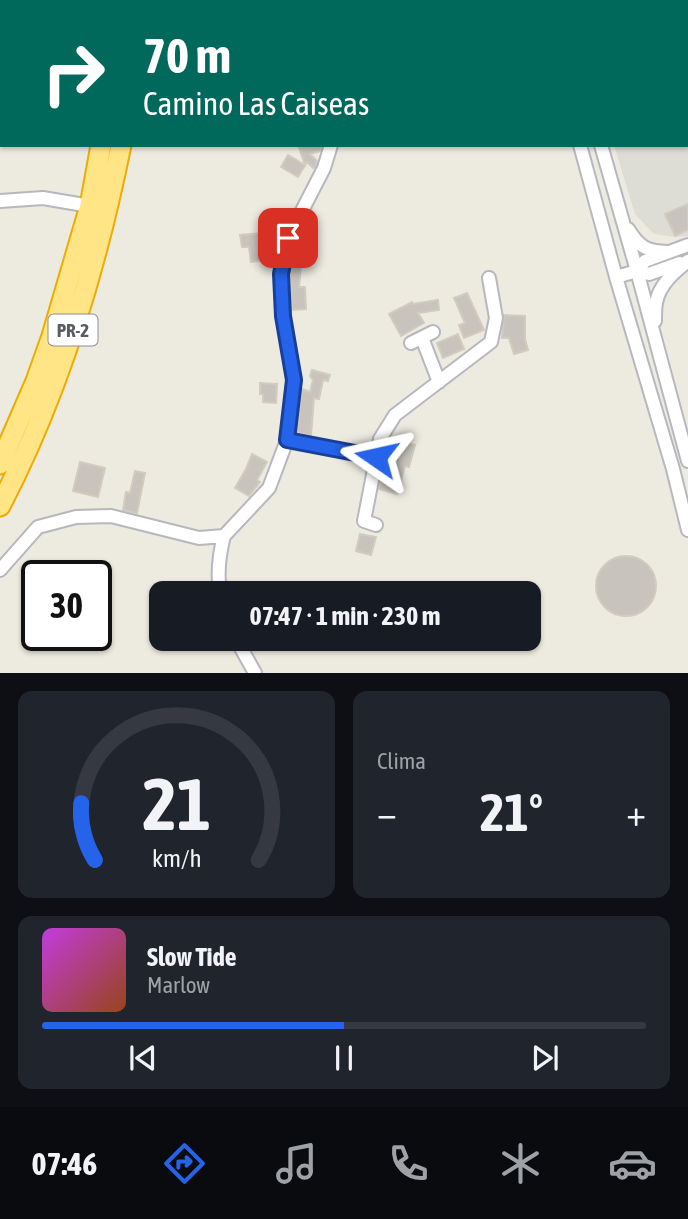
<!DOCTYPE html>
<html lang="es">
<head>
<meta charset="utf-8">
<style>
	:root { --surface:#171b24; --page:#20242c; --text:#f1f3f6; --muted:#9ea1a6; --line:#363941; --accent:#2563eb }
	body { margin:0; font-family:"Asap Condensed",sans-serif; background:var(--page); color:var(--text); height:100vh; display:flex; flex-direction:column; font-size:26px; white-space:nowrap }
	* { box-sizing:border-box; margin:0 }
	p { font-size:23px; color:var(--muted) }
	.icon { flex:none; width:38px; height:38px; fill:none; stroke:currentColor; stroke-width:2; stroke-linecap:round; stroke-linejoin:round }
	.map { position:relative; height:673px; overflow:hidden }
	.panel { display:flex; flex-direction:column; gap:18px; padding:18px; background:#0d0f14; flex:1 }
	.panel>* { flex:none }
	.banner { position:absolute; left:0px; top:0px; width:690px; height:147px; box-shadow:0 2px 5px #0004; background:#00695c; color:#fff; overflow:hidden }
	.speed { position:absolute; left:21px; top:560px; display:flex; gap:14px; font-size:35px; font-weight:700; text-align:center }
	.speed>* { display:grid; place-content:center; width:91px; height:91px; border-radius:50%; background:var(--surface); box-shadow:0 2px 5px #0004; line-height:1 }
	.speed .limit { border:4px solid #111; border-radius:10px; background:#fff; color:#111 }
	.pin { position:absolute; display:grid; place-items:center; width:60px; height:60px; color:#fff; margin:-30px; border-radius:14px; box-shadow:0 4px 10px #0006 }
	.me { position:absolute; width:77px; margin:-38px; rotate:281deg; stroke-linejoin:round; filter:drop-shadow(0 0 5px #0008) }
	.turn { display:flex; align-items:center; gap:24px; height:147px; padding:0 28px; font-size:32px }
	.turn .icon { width:91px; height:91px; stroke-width:2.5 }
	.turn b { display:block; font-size:49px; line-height:60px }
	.big { font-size:52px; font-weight:700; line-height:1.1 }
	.panel .tile { flex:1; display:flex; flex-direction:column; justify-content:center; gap:10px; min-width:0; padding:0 24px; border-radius:14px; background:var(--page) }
	.panel .dial { align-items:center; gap:0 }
	.dial svg { height:182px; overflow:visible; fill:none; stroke:var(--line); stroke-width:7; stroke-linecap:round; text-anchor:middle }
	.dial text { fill:var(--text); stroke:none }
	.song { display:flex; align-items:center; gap:21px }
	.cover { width:84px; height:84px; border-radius:10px; background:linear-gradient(135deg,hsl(290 70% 55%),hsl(20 70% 35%)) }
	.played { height:7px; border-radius:4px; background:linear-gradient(90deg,var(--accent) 50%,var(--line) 50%) }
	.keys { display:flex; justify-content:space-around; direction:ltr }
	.heat { display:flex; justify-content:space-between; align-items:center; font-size:38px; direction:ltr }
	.panel .tiles { flex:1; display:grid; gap:18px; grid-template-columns:1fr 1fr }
	.tile:last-child { grid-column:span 2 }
	.trip { position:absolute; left:149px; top:581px; width:392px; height:70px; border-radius:14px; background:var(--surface); box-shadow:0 2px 5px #0004; font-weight:700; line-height:70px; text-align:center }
	.tabs { display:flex; height:112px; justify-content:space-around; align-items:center; background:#090b0e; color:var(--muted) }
	.tabs .icon { width:49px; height:49px }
	.tabs .selected { color:var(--accent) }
	.tabs b { font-size:32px; color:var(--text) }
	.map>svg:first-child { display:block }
	.industrial { fill:#dddcd5 }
	.building { fill:#c8c4bd; stroke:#d2ccbe; stroke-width:2 }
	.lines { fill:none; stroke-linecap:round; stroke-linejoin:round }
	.minor-casing { stroke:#b6b8be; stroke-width:16 }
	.highway-casing { stroke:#edac00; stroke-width:23 }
	.minor { stroke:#fff; stroke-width:12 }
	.highway { stroke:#ffe585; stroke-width:19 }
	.route-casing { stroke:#184099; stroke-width:18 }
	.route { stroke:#2563eb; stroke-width:12 }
	.labels { text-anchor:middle; stroke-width:7; stroke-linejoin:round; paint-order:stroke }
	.shield { fill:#fff; stroke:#8b8e91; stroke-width:2 }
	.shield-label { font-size:19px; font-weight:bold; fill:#595d62 }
</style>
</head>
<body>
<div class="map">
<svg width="688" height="673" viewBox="0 0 688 673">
	<rect width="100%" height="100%" fill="#edeae0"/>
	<!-- industrial -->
	<path class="industrial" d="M688,101V236L675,237L654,234L635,214L614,145H688Z"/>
	<!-- building -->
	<path class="building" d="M298,145H322L320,151L310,154L317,161L315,167L313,168L307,162L298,177L281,167L288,155L305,165Z
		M688,204V230L675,236L665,214Z
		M262,233L265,260L251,262L249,247H242L240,235Z
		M292,265L301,266L299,287H305L306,309L292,310L290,275Z
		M467,293L484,330L464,338L459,325L465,323L454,298Z
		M438,300L439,310L418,313L424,323L401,336L389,314L412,302L413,304Z
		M504,315L525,316V339L528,350L514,354L509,338H502Z
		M458,334L464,349L443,358L437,343Z
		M312,370L330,375L328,381L323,380L319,399L314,398L311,435L297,433L302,389L310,392L313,380L310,376Z
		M260,383L277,384L276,403L263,402V394H260Z
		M391,438L415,445L409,467L405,466L397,494L379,489L388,442Z
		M252,454L267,462L257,480L260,482L249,496L235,488L246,469Z
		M80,462L105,468L98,497L73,491Z
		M135,471L145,473L137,513L123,510L126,492L130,493Z
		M360,534L376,537L371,555L356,551Z
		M596 586a30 30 0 1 1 60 0a30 30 0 1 1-60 0Z"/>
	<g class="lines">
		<defs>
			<path id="minor" d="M349,0V2
				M538,0V2
				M560,0L561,2
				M673,2V0
				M580,145L616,277L673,469L688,530
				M601,145L637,271L688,461
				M0,201L43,198L90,206
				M628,229C639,247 646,251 667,252
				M637,271L649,274L680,263
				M616,277L637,271L645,261L688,245
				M655,321C655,315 655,308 656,303C659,285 674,272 688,261
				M422,338L439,382
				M411,343L433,332
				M287,440L376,457
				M376,525L364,521L380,439L395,415L491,342L496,318L489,278
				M0,570L38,527L76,517L111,516L199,538L224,536L269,488L287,440L294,380L283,316L281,274L288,238L324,168L331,145
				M220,593C217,574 219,555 224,536
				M236,639L255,673"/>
			<path id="highway" d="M121,2V0
				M139,2L140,0
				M0,464L36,381L52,336L90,206L101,145
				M0,506C59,393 96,269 121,145"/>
		</defs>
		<!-- minor casing -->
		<use href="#minor" class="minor-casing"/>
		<!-- highway casing -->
		<use href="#highway" class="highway-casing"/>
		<!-- minor -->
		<use href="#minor" class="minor"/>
		<!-- highway -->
		<use href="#highway" class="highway"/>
	</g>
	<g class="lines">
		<defs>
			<path id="route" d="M288,238L281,274L283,316L294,380L287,440L376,457"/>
		</defs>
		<!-- route casing -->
		<use href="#route" class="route-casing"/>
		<!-- route -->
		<use href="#route" class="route"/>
	</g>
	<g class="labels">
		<!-- shield labels -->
		<rect class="shield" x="48.5" y="314.5" width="49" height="31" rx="5"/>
		<g class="shield-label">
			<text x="73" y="337">PR-2</text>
		</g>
	</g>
</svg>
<div class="speed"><div class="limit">30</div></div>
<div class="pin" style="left:288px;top:238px;background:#d93025"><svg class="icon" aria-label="arrive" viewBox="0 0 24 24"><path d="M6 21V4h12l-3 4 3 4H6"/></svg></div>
<svg class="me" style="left:376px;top:457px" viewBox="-20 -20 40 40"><path d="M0-17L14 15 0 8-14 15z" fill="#2563eb" stroke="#fff" stroke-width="4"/></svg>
<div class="trip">07:47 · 1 min · 230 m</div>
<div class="banner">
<div class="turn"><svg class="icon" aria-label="right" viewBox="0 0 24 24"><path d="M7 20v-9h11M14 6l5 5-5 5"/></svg><div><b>70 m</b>Camino Las Caiseas</div></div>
</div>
</div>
<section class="panel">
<div class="tiles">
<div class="tile dial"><svg viewBox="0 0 100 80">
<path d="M14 69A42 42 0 1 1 86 69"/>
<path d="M14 69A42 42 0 0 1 8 44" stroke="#2563eb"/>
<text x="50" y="56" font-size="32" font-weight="700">21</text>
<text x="50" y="72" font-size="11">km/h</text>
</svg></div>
<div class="tile"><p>Clima</p>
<div class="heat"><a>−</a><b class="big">21°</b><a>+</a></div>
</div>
<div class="tile">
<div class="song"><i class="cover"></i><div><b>Slow Tide</b><p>Marlow</p></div></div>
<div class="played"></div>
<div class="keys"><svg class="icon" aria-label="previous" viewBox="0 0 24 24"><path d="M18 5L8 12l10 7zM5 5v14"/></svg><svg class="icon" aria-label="pause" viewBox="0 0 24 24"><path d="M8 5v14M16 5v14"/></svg><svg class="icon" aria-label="next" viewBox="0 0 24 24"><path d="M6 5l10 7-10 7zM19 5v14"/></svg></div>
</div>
</div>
</section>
<nav class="tabs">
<b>07:46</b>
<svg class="icon selected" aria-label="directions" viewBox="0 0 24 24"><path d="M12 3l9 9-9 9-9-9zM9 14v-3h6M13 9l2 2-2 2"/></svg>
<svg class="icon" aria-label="music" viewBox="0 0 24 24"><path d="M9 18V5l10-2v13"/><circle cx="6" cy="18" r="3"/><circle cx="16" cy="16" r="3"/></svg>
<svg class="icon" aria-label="phone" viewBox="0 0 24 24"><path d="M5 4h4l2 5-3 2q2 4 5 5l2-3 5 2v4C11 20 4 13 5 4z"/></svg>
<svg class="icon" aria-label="climate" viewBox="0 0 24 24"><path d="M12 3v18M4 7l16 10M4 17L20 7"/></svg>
<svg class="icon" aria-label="car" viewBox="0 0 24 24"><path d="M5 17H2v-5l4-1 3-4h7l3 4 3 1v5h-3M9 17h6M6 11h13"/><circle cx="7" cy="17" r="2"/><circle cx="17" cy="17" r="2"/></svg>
</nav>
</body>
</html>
